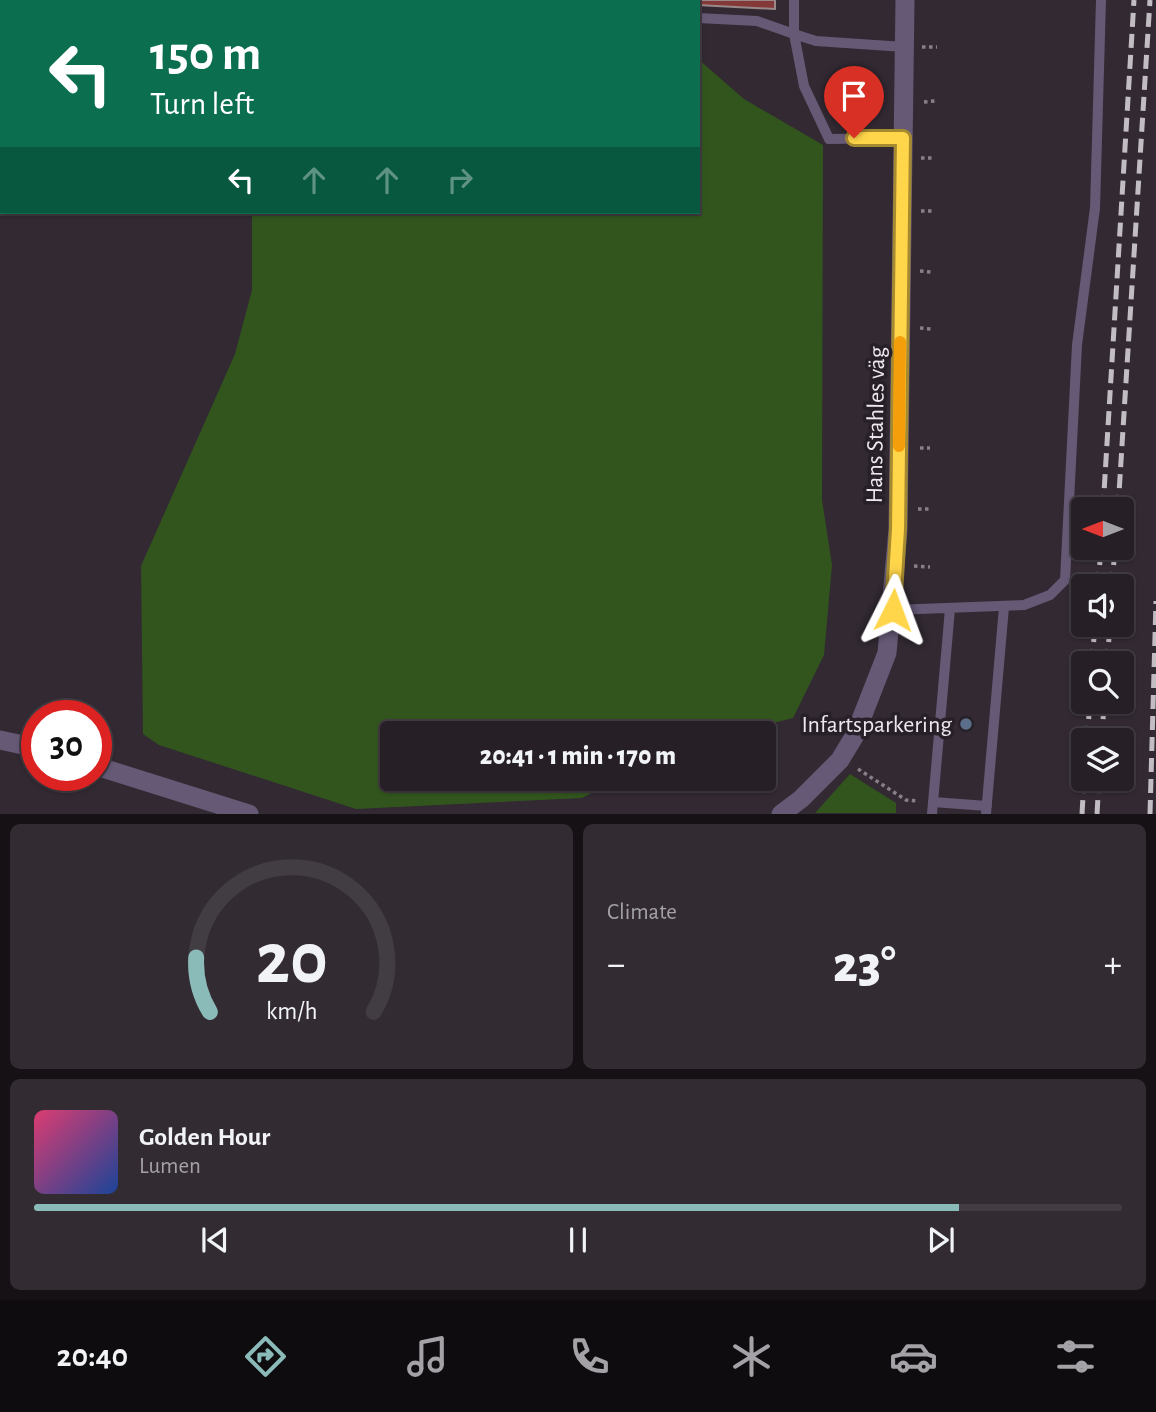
<!DOCTYPE html>
<html lang="en">
<head>
<meta charset="utf-8">
<style>
	:root { --surface:#261f26; --page:#322c32; --text:#f1f3f6; --muted:#a4a2a7; --line:#423d43; --accent:#8bbbb9 }
	body { margin:0; font-family:"Alegreya Sans",sans-serif; background:var(--page); color:var(--text); height:100vh; display:flex; flex-direction:column; font-size:26px; white-space:nowrap }
	* { box-sizing:border-box; margin:0 }
	p { font-size:23px; color:var(--muted) }
	.icon { flex:none; width:38px; height:38px; fill:none; stroke:currentColor; stroke-width:2; stroke-linecap:round; stroke-linejoin:round }
	.map { position:relative; height:814px; overflow:hidden }
	.drawer { display:flex; flex-direction:column; gap:10px; padding:10px; background:#151115; flex:1 }
	.drawer>* { flex:none }
	.hud { position:absolute; left:0px; top:0px; width:700px; height:214px; box-shadow:0 2px 5px #0004,0 0 0 2px var(--line); background:#0b6e4f; color:#fff; overflow:hidden }
	.needle { width:46px; rotate:270deg }
	.fabs { position:absolute; left:1071px; top:497px; display:grid; gap:14px }
	.fabs a { display:grid; place-items:center; width:63px; height:63px; border-radius:7px; background:var(--surface); box-shadow:0 2px 5px #0004,0 0 0 2px var(--line); font-size:35px }
	.speed { position:absolute; left:21px; top:700px; display:flex; gap:14px; font-size:35px; font-weight:700; text-align:center }
	.speed>* { display:grid; place-content:center; width:91px; height:91px; border-radius:50%; background:var(--surface); box-shadow:0 2px 5px #0004,0 0 0 2px var(--line); line-height:1 }
	.speed .limit { border:10px solid #d22; background:#fff; color:#111 }
	.pin { position:absolute; display:grid; place-items:center; width:60px; height:60px; color:#fff; margin:-72px -30px; border-radius:50% 50% 50% 0; rotate:-45deg; box-shadow:0 0 7px #0007 }
	.pin .icon { rotate:45deg }
	.me { position:absolute; width:77px; margin:-38px; rotate:3deg; stroke-linejoin:round; filter:drop-shadow(0 0 5px #0008) }
	.turn { display:flex; align-items:center; gap:24px; height:147px; padding:0 35px; font-size:32px }
	.turn .icon { width:91px; height:91px; stroke-width:2.5 }
	.turn b { display:block; font-size:49px; line-height:60px }
	.lanes { display:flex; align-items:center; height:66px; padding:0 35px; background:#0003; justify-content:center; gap:35px; direction:ltr }
	.lanes .off { opacity:.35 }
	.big { font-size:52px; font-weight:800; line-height:1.1 }
	.drawer .card { flex:1; display:flex; flex-direction:column; justify-content:center; gap:10px; min-width:0; padding:0 24px; border-radius:10px; background:var(--page) }
	.drawer .dial { align-items:center; gap:0 }
	.dial svg { height:182px; overflow:visible; fill:none; stroke:var(--line); stroke-width:7; stroke-linecap:round; text-anchor:middle }
	.dial text { fill:var(--text); stroke:none }
	.song { display:flex; align-items:center; gap:21px }
	.cover { width:84px; height:84px; border-radius:10px; background:linear-gradient(135deg,hsl(340 70% 55%),hsl(220 70% 35%)) }
	.played { height:7px; border-radius:4px; background:linear-gradient(90deg,var(--accent) 85%,var(--line) 85%) }
	.keys { display:flex; justify-content:space-around; direction:ltr }
	.heat { display:flex; justify-content:space-between; align-items:center; font-size:38px; direction:ltr }
	.drawer .tiles { flex:1; display:grid; gap:10px; grid-template-columns:1fr 1fr }
	.card:last-child { grid-column:span 2 }
	.trip { position:absolute; left:380px; top:721px; width:396px; height:70px; border-radius:7px; background:var(--surface); box-shadow:0 2px 5px #0004,0 0 0 2px var(--line); font-weight:800; line-height:70px; text-align:center }
	.menu { display:flex; height:112px; justify-content:space-around; align-items:center; background:#0f0c0f; color:var(--muted) }
	.menu .icon { width:49px; height:49px }
	.menu .active { color:var(--accent) }
	.menu b { font-size:32px; color:var(--text) }
	.map>svg:first-child { display:block }
	.green { fill:#32551e }
	.building { fill:#843938; stroke:#998887; stroke-width:2 }
	.lines { fill:none; stroke-linecap:round; stroke-linejoin:round }
	.path { stroke:#878088; stroke-width:3.5; stroke-dasharray:3.5 3.5; stroke-linecap:butt }
	.service { stroke:#655976; stroke-width:10 }
	.minor { stroke:#655976; stroke-width:19 }
	.rail { stroke:#c2bcc3; stroke-width:5; stroke-dasharray:14 7; stroke-linecap:butt }
	.route-casing { stroke:#a68a30; stroke-width:18 }
	.route { stroke:#ffd54a; stroke-width:12 }
	.slow { stroke:#f59e0b; stroke-width:12 }
	.service-dot { fill:#5c6f8a; stroke:#282028; stroke-width:2.5 }
	.labels { text-anchor:middle; stroke-width:7; stroke-linejoin:round; paint-order:stroke }
	.street-label { font-size:24px; fill:#ede8ee; stroke:#282028 }
	.poi-label { font-size:24px; fill:#ede8ee; stroke:#282028; text-anchor:end }
</style>
</head>
<body>
<div class="map">
<svg width="1156" height="814" viewBox="0 0 1156 814">
	<rect width="100%" height="100%" fill="#322932"/>
	<!-- green -->
	<path class="green" d="M698,59L744,99L823,145L822,500L832,565L824,655L793,718L733,733H392V779H618L582,798L356,809L159,745L143,734L141,566L235,354L252,290V212H698Z
		M850,774L896,803V813H815Z"/>
	<!-- building -->
	<path class="building" d="M305,0H518L305,2Z
		M617,0H775V9L698,5V2Z"/>
	<g class="lines">
		<!-- path -->
		<path class="path" d="M922,47H937
			M924,102L935,101
			M921,158H932
			M921,211H932
			M920,271L931,272
			M920,328L931,329
			M920,448H930
			M918,509H930
			M914,566L930,567
			M858,769L906,800L918,801"/>
		<!-- service -->
		<path class="service" d="M794,0V34L816,41L904,47
			M290,2V0
			M698,18L757,21L794,34L804,86L829,139L903,138
			M893,610L1024,605L1050,595L1065,580L1077,345L1095,208L1101,0
			M933,802L987,806
			M932,814L950,609
			M986,814L1004,607"/>
		<!-- minor -->
		<path class="minor" d="M0,740L37,748
			M96,766L249,814
			M781,814L801,799L840,760L855,735L887,653L898,529L905,0"/>
		<!-- rail -->
		<path class="rail" d="M1103,509L1134,0
			M1118,509L1150,0
			M1098,586L1101,548
			M1112,586L1115,548
			M1092,663L1095,625
			M1107,663L1110,625
			M1087,740L1090,702
			M1102,740L1104,702
			M1082,814L1084,779
			M1097,814L1099,779
			M1150,814L1156,601"/>
	</g>
	<g class="lines">
		<defs>
			<path id="route" d="M854,138H903L898,529L893,610"/>
		</defs>
		<!-- route casing -->
		<use href="#route" class="route-casing"/>
		<!-- route -->
		<use href="#route" class="route"/>
		<!-- slow -->
		<path class="slow" d="M899,446L900,342"/>
	</g>
	<!-- markers -->
	<circle class="service-dot" cx="966" cy="724" r="7"/>
	<g class="labels">
		<!-- street labels -->
		<g class="street-label">
			<text transform="translate(875 425) rotate(-89)" y="8">Hans Stahles väg</text>
		</g>
		<!-- poi labels -->
		<g class="poi-label">
			<text x="952" y="732">Infartsparkering</text>
		</g>
	</g>
</svg>
<div class="fabs">
<a><svg class="needle" viewBox="-14 -14 28 28"><path d="M0-13l5 13h-10z" fill="#e53935"/><path d="M0 13l5-13h-10z" fill="#a4a2a7"/></svg></a>
<a><svg class="icon" aria-label="sound" viewBox="0 0 24 24"><path d="M4 9h4l5-4v14l-5-4H4zM17 9q2 3 0 6"/></svg></a>
<a><svg class="icon" aria-label="search" viewBox="0 0 24 24"><circle cx="10" cy="10" r="6"/><path d="M15 15l6 6"/></svg></a>
<a><svg class="icon" aria-label="layers" viewBox="0 0 24 24"><path d="M12 4l9 5-9 5-9-5zM3 14l9 5 9-5"/></svg></a>
</div>
<div class="speed"><div class="limit">30</div></div>
<div class="pin" style="left:854px;top:138px;background:#d93025"><svg class="icon" aria-label="arrive" viewBox="0 0 24 24"><path d="M6 21V4h12l-3 4 3 4H6"/></svg></div>
<svg class="me" style="left:893px;top:610px" viewBox="-20 -20 40 40"><path d="M0-17L14 15 0 8-14 15z" fill="#ffd54a" stroke="#fff" stroke-width="4"/></svg>
<div class="trip">20:41 · 1 min · 170 m</div>
<div class="hud">
<div class="turn"><svg class="icon" aria-label="left" viewBox="0 0 24 24"><path d="M17 20v-9H6M10 6l-5 5 5 5"/></svg><div><b>150 m</b>Turn left</div></div>
<div class="lanes"><svg class="icon" aria-label="left" viewBox="0 0 24 24"><path d="M17 20v-9H6M10 6l-5 5 5 5"/></svg><svg class="icon off" aria-label="ahead" viewBox="0 0 24 24"><path d="M12 20V5M6 11l6-6 6 6"/></svg><svg class="icon off" aria-label="ahead" viewBox="0 0 24 24"><path d="M12 20V5M6 11l6-6 6 6"/></svg><svg class="icon off" aria-label="right" viewBox="0 0 24 24"><path d="M7 20v-9h11M14 6l5 5-5 5"/></svg></div>
</div>
</div>
<section class="drawer">
<div class="tiles">
<div class="card dial"><svg viewBox="0 0 100 80">
<path d="M14 69A42 42 0 1 1 86 69"/>
<path d="M14 69A42 42 0 0 1 8 45" stroke="#8bbbb9"/>
<text x="50" y="56" font-size="32" font-weight="700">20</text>
<text x="50" y="72" font-size="11">km/h</text>
</svg></div>
<div class="card"><p>Climate</p>
<div class="heat"><a>−</a><b class="big">23°</b><a>+</a></div>
</div>
<div class="card">
<div class="song"><i class="cover"></i><div><b>Golden Hour</b><p>Lumen</p></div></div>
<div class="played"></div>
<div class="keys"><svg class="icon" aria-label="previous" viewBox="0 0 24 24"><path d="M18 5L8 12l10 7zM5 5v14"/></svg><svg class="icon" aria-label="pause" viewBox="0 0 24 24"><path d="M8 5v14M16 5v14"/></svg><svg class="icon" aria-label="next" viewBox="0 0 24 24"><path d="M6 5l10 7-10 7zM19 5v14"/></svg></div>
</div>
</div>
</section>
<nav class="menu">
<b>20:40</b>
<svg class="icon active" aria-label="directions" viewBox="0 0 24 24"><path d="M12 3l9 9-9 9-9-9zM9 14v-3h6M13 9l2 2-2 2"/></svg>
<svg class="icon" aria-label="music" viewBox="0 0 24 24"><path d="M9 18V5l10-2v13"/><circle cx="6" cy="18" r="3"/><circle cx="16" cy="16" r="3"/></svg>
<svg class="icon" aria-label="phone" viewBox="0 0 24 24"><path d="M5 4h4l2 5-3 2q2 4 5 5l2-3 5 2v4C11 20 4 13 5 4z"/></svg>
<svg class="icon" aria-label="climate" viewBox="0 0 24 24"><path d="M12 3v18M4 7l16 10M4 17L20 7"/></svg>
<svg class="icon" aria-label="car" viewBox="0 0 24 24"><path d="M5 17H2v-5l4-1 3-4h7l3 4 3 1v5h-3M9 17h6M6 11h13"/><circle cx="7" cy="17" r="2"/><circle cx="17" cy="17" r="2"/></svg>
<svg class="icon" aria-label="filters" viewBox="0 0 24 24"><path d="M4 7h16M4 17h16"/><circle cx="9" cy="7" r="2"/><circle cx="15" cy="17" r="2"/></svg>
</nav>
</body>
</html>
